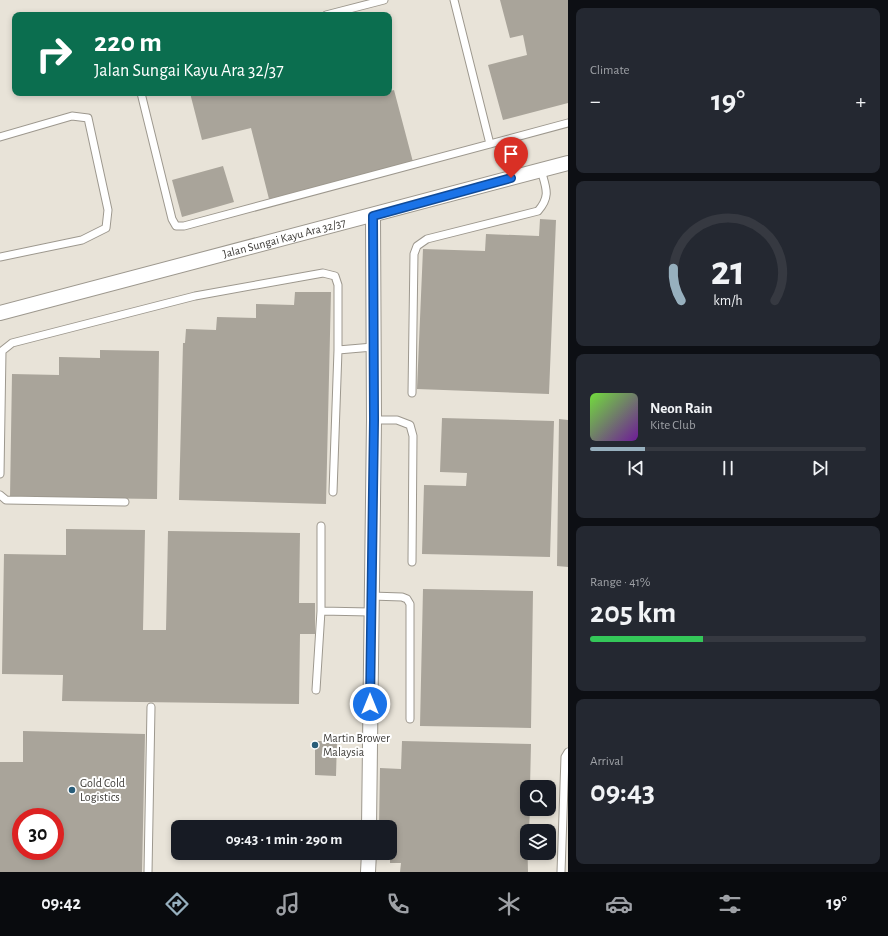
<!DOCTYPE html>
<html lang="en">
<head>
<meta charset="utf-8">
<style>
	:root { --surface:#171b24; --page:#242831; --text:#f1f3f6; --muted:#9ea1a6; --line:#363941; --accent:#97b0be }
	body { margin:0; font-family:"Alegreya Sans",sans-serif; background:var(--page); color:var(--text); height:100vh; display:flex; flex-direction:column; font-size:15px; white-space:nowrap }
	* { box-sizing:border-box; margin:0 }
	p { font-size:13px; color:var(--muted) }
	.icon { flex:none; width:22px; height:22px; fill:none; stroke:currentColor; stroke-width:2; stroke-linecap:round; stroke-linejoin:round }
	.map { position:relative; flex:1; overflow:hidden }
	.panel { display:flex; flex-direction:column; gap:8px; padding:8px; background:#0d0f14; width:320px }
	.panel>* { flex:none }
	.banner { position:absolute; left:12px; top:12px; width:380px; height:84px; border-radius:8px; box-shadow:0 2px 6px #0003; background:#0b6e4f; color:#fff; overflow:hidden }
	.buttons { position:absolute; left:520px; top:780px; display:grid; gap:8px }
	.buttons a { display:grid; place-items:center; width:36px; height:36px; border-radius:8px; background:var(--surface); box-shadow:0 2px 6px #0003; font-size:20px }
	.speed { position:absolute; left:12px; top:808px; display:flex; gap:8px; font-size:20px; font-weight:700; text-align:center }
	.speed>* { display:grid; place-content:center; width:52px; height:52px; border-radius:50%; background:var(--surface); box-shadow:0 2px 6px #0003; line-height:1 }
	.speed .limit { border:6px solid #d22; background:#fff; color:#111 }
	.pin { position:absolute; display:grid; place-items:center; width:34px; height:34px; color:#fff; margin:-41px -17px; border-radius:50% 50% 50% 0; rotate:-45deg; box-shadow:0 0 4px #0007 }
	.pin .icon { rotate:45deg }
	.me { position:absolute; width:44px; margin:-22px; rotate:0deg; stroke-linejoin:round; filter:drop-shadow(0 0 3px #0008) }
	.turn { display:flex; align-items:center; gap:14px; height:84px; padding:0 16px; font-size:18px }
	.turn .icon { width:52px; height:52px; stroke-width:2.5 }
	.turn b { display:block; font-size:28px; line-height:34px }
	.big { font-size:30px; font-weight:700; line-height:1.1 }
	.panel .widget { flex:1; display:flex; flex-direction:column; justify-content:center; gap:6px; min-width:0; padding:0 14px; border-radius:8px; background:var(--page) }
	.panel .dial { align-items:center; gap:0 }
	.dial svg { height:104px; overflow:visible; fill:none; stroke:var(--line); stroke-width:7; stroke-linecap:round; text-anchor:middle }
	.dial text { fill:var(--text); stroke:none }
	.song { display:flex; align-items:center; gap:12px }
	.cover { width:48px; height:48px; border-radius:6px; background:linear-gradient(135deg,hsl(100 70% 55%),hsl(280 70% 35%)) }
	.played { height:4px; border-radius:2px; background:linear-gradient(90deg,var(--accent) 20%,var(--line) 20%) }
	.keys { display:flex; justify-content:space-around; direction:ltr }
	.heat { display:flex; justify-content:space-between; align-items:center; font-size:22px; direction:ltr }
	.charge { height:6px; border-radius:3px; background:linear-gradient(90deg,#34c759 41%,var(--line) 0) }
	.trip { position:absolute; left:171px; top:820px; width:226px; height:40px; border-radius:8px; background:var(--surface); box-shadow:0 2px 6px #0003; font-weight:700; line-height:40px; text-align:center }
	.menu { display:flex; height:64px; justify-content:space-around; align-items:center; background:#090b0e; color:var(--muted) }
	.menu .icon { width:28px; height:28px }
	.menu .current { color:var(--accent) }
	.menu b { font-size:18px; color:var(--text) }
	main { display:flex; flex:1; min-height:0 }
	.map>svg:first-child { display:block }
	.building { fill:#a9a49a; fill-rule:evenodd }
	.lines { fill:none; stroke-linecap:round; stroke-linejoin:round }
	.lane-casing { stroke:#9d988e; stroke-width:9 }
	.street-casing { stroke:#9d988e; stroke-width:16 }
	.lane { stroke:#fff; stroke-width:7 }
	.street { stroke:#fff; stroke-width:14 }
	.route-casing { stroke:#114b97; stroke-width:10 }
	.route { stroke:#1a73e8; stroke-width:7 }
	.poi-dot { fill:#295d79; stroke:#fff; stroke-width:1.5 }
	.labels { text-anchor:middle; stroke-width:4; stroke-linejoin:round; paint-order:stroke }
	.street-label { font-size:12px; fill:#3e3c38; stroke:#fff }
	.poi-label { font-size:12px; fill:#3e3c38; stroke:#fff; text-anchor:start }
</style>
</head>
<body>
<main>
<div class="map">
<svg width="568" height="872" viewBox="0 0 568 872">
	<rect width="100%" height="100%" fill="#e8e3d8"/>
	<!-- building -->
	<path class="building" d="M500,0H568V103L503,120L488,65L527,55L523,35L510,38Z
		M394,90L413,162L269,199L251,128L202,140L190,93H373L374,96Z
		M223,166L234,202L182,217L172,180Z
		M540,219L556,220L549,394L417,389L423,249L485,251L486,234L539,236Z
		M295,292H331L326,504L179,500L183,343H185L186,329L216,330L217,317L256,318V304L294,305Z
		M100,350L159,351L157,499L10,497L12,374L59,375V357L100,358Z
		M442,418L554,421L550,557L422,554L424,485L466,486L467,473L440,472Z
		M559,419L568,420V567L557,566Z
		M66,529L145,530L143,630H166L168,531L300,533L299,603H315V634H300L299,704L62,701L63,675L2,674L4,554L66,555Z
		M423,589L533,591L531,728L420,726Z
		M23,731L145,734L142,872H0V762H23ZM21,817H55V851H21Z
		M315,741H337L336,776L315,775Z
		M402,741L531,744L530,787H527V809H530L529,831H527L528,872H400L401,863H390V827H379L380,768L401,769Z"/>
	<g class="lines">
		<defs>
			<path id="lane" d="M454,0L490,144
				M326,15L384,0
				M141,93L172,219L176,226H184L568,123
				M0,137L72,116L88,118L108,210L106,228L82,240L0,257
				M412,393L414,254L417,246L427,239L538,211C551,196 546,188 541,170
				M374,420H397L410,425L413,436L412,562
				M0,474L2,351L12,343L195,296L323,273L335,276L338,285V350
				M333,492L338,350L373,347
				M0,495L6,500L125,502
				M371,596L402,597L407,599L410,604V719
				M321,611V526
				M316,690L321,611L370,612
				M148,872L151,707
				M561,872L565,757L568,752"/>
			<g id="street">
				<path id="s1" d="M0,313L568,163"/>
				<path d="M369,827L374,420L373,216"/>
				<path d="M368,872L369,853"/>
			</g>
		</defs>
		<!-- lane casing -->
		<use href="#lane" class="lane-casing"/>
		<!-- street casing -->
		<use href="#street" class="street-casing"/>
		<!-- lane -->
		<use href="#lane" class="lane"/>
		<!-- street -->
		<use href="#street" class="street"/>
	</g>
	<g class="lines">
		<defs>
			<path id="route" d="M370,704L374,420L373,216L511,178"/>
		</defs>
		<!-- route casing -->
		<use href="#route" class="route-casing"/>
		<!-- route -->
		<use href="#route" class="route"/>
	</g>
	<!-- markers -->
	<g class="poi-dot">
		<circle cx="315" cy="745" r="4"/>
		<circle cx="72" cy="790" r="4"/>
	</g>
	<g class="labels">
		<!-- street labels -->
		<g class="street-label">
			<text dy="4" stroke="none"><textPath href="#s1" startOffset="294">Jalan Sungai Kayu Ara 32/37</textPath></text>
		</g>
		<!-- poi labels -->
		<g class="poi-label">
			<text x="323" y="742">Martin Brower<tspan x="323" dy="14">Malaysia</tspan></text>
			<text x="80" y="787">Gold Cold<tspan x="80" dy="14">Logistics</tspan></text>
		</g>
	</g>
</svg>
<div class="buttons">
<a><svg class="icon" aria-label="search" viewBox="0 0 24 24"><circle cx="10" cy="10" r="6"/><path d="M15 15l6 6"/></svg></a>
<a><svg class="icon" aria-label="layers" viewBox="0 0 24 24"><path d="M12 4l9 5-9 5-9-5zM3 14l9 5 9-5"/></svg></a>
</div>
<div class="speed"><div class="limit">30</div></div>
<div class="pin" style="left:511px;top:178px;background:#d93025"><svg class="icon" aria-label="arrive" viewBox="0 0 24 24"><path d="M6 21V4h12l-3 4 3 4H6"/></svg></div>
<svg class="me" style="left:370px;top:704px" viewBox="-20 -20 40 40"><circle r="17" fill="#1a73e8" stroke="#fff" stroke-width="3"/><path d="M0-11L8 9 0 5-8 9z" fill="#fff"/></svg>
<div class="trip">09:43 · 1 min · 290 m</div>
<div class="banner">
<div class="turn"><svg class="icon" aria-label="right" viewBox="0 0 24 24"><path d="M7 20v-9h11M14 6l5 5-5 5"/></svg><div><b>220 m</b>Jalan Sungai Kayu Ara 32/37</div></div>
</div>
</div>
<section class="panel">
<div class="widget"><p>Climate</p>
<div class="heat"><a>−</a><b class="big">19°</b><a>+</a></div>
</div>
<div class="widget dial"><svg viewBox="0 0 100 80">
<path d="M14 69A42 42 0 1 1 86 69"/>
<path d="M14 69A42 42 0 0 1 8 44" stroke="#97b0be"/>
<text x="50" y="56" font-size="32" font-weight="700">21</text>
<text x="50" y="72" font-size="11">km/h</text>
</svg></div>
<div class="widget">
<div class="song"><i class="cover"></i><div><b>Neon Rain</b><p>Kite Club</p></div></div>
<div class="played"></div>
<div class="keys"><svg class="icon" aria-label="previous" viewBox="0 0 24 24"><path d="M18 5L8 12l10 7zM5 5v14"/></svg><svg class="icon" aria-label="pause" viewBox="0 0 24 24"><path d="M8 5v14M16 5v14"/></svg><svg class="icon" aria-label="next" viewBox="0 0 24 24"><path d="M6 5l10 7-10 7zM19 5v14"/></svg></div>
</div>
<div class="widget"><p>Range · 41%</p><b class="big">205 km</b><div class="charge"></div></div>
<div class="widget"><p>Arrival</p><b class="big">09:43</b></div>
</section>
</main>
<nav class="menu">
<b>09:42</b>
<svg class="icon current" aria-label="directions" viewBox="0 0 24 24"><path d="M12 3l9 9-9 9-9-9zM9 14v-3h6M13 9l2 2-2 2"/></svg>
<svg class="icon" aria-label="music" viewBox="0 0 24 24"><path d="M9 18V5l10-2v13"/><circle cx="6" cy="18" r="3"/><circle cx="16" cy="16" r="3"/></svg>
<svg class="icon" aria-label="phone" viewBox="0 0 24 24"><path d="M5 4h4l2 5-3 2q2 4 5 5l2-3 5 2v4C11 20 4 13 5 4z"/></svg>
<svg class="icon" aria-label="climate" viewBox="0 0 24 24"><path d="M12 3v18M4 7l16 10M4 17L20 7"/></svg>
<svg class="icon" aria-label="car" viewBox="0 0 24 24"><path d="M5 17H2v-5l4-1 3-4h7l3 4 3 1v5h-3M9 17h6M6 11h13"/><circle cx="7" cy="17" r="2"/><circle cx="17" cy="17" r="2"/></svg>
<svg class="icon" aria-label="filters" viewBox="0 0 24 24"><path d="M4 7h16M4 17h16"/><circle cx="9" cy="7" r="2"/><circle cx="15" cy="17" r="2"/></svg>
<b>19°</b>
</nav>
</body>
</html>
